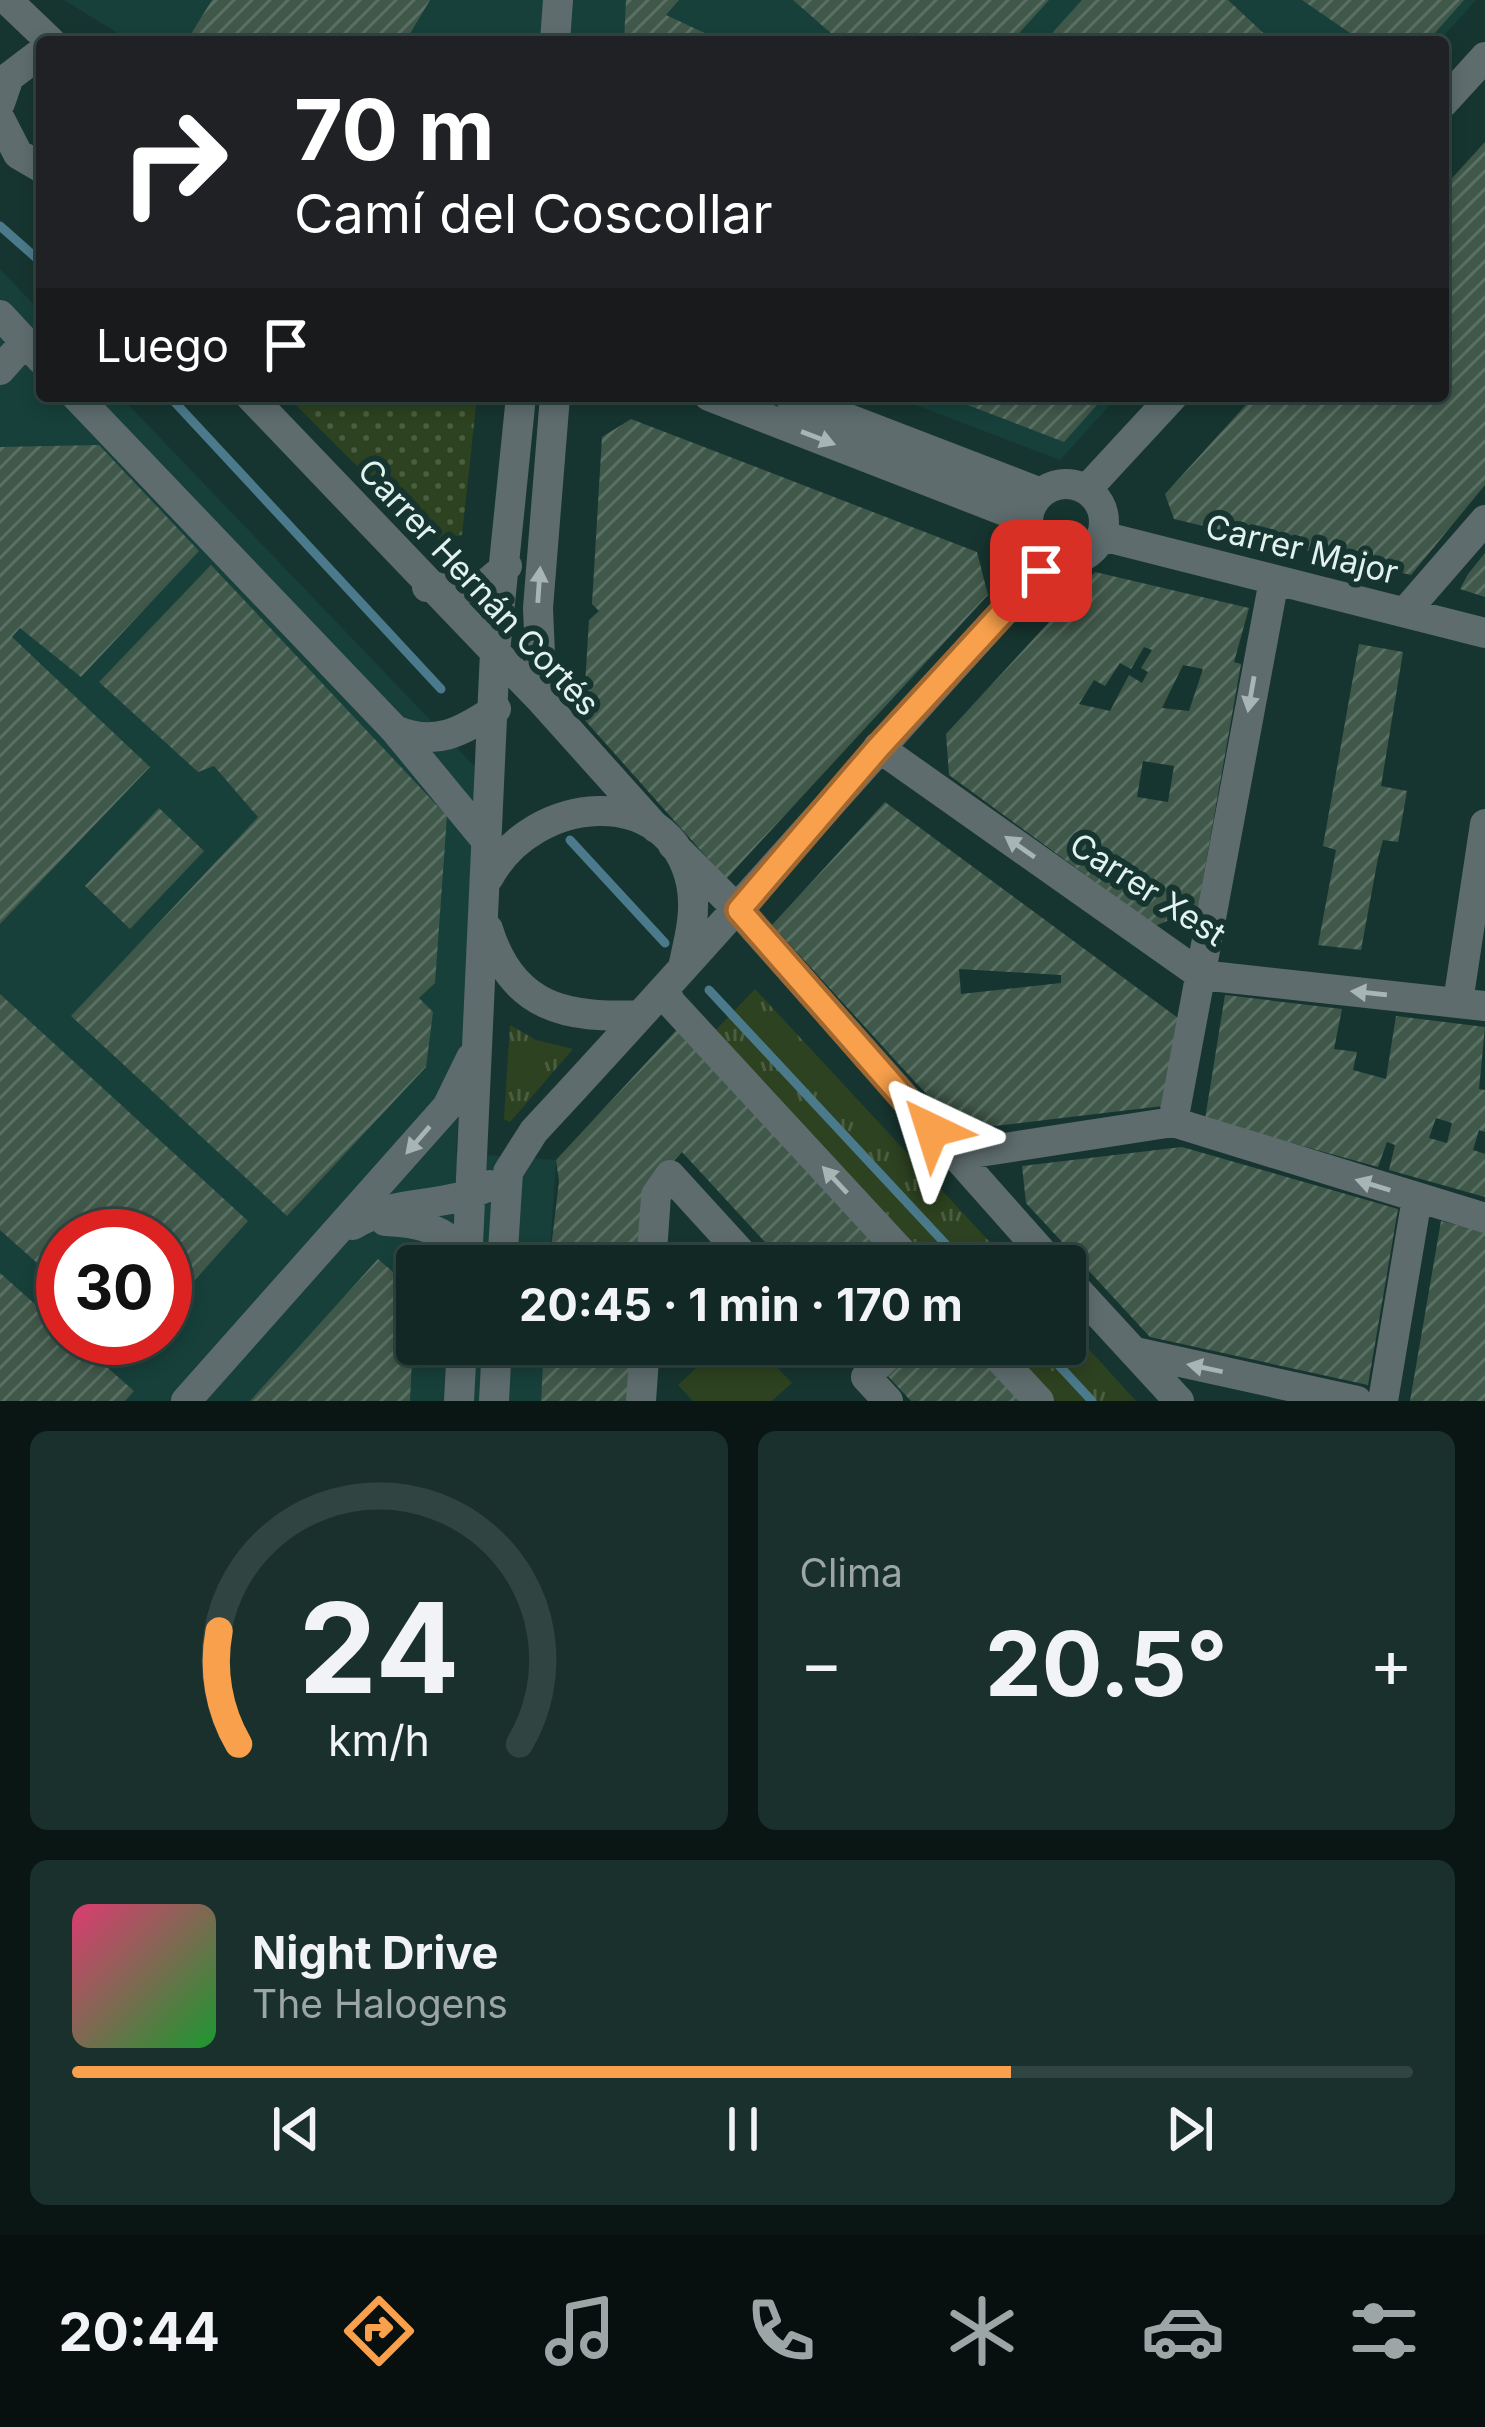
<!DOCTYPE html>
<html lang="es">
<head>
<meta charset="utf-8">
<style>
	:root { --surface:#112824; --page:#1a302c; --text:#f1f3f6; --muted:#9ca6a6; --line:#304441; --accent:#f8a04b }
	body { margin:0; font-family:Inter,sans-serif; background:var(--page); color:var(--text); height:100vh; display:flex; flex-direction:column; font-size:45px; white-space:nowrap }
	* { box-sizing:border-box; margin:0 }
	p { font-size:39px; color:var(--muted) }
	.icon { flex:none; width:66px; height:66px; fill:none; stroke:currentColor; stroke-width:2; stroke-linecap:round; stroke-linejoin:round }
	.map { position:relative; height:1401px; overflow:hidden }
	.sheet { display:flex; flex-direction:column; gap:30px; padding:30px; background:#091614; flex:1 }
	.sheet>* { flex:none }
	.top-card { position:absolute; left:36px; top:36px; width:1413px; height:366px; border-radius:12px; box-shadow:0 6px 18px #0003,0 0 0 3px var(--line); background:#202124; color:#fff; overflow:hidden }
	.speed { position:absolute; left:36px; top:1209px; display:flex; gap:24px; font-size:60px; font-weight:700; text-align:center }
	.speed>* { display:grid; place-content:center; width:156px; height:156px; border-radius:50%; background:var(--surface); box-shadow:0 6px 18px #0003,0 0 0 3px var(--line); line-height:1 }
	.speed .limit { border:18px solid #d22; background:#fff; color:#111 }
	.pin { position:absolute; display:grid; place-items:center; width:102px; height:102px; color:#fff; margin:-51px; border-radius:24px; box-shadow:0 6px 18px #0006 }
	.me { position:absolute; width:132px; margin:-66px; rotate:319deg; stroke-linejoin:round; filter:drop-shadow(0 0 9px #0008) }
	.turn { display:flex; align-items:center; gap:42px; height:252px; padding:0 60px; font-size:54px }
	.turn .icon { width:156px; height:156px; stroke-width:2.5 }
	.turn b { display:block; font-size:84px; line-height:102px }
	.then { display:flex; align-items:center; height:114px; padding:0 60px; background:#0003; gap:24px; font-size:45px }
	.big { font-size:90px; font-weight:700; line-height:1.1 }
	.sheet .widget { flex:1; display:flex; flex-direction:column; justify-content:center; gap:18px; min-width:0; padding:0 42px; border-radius:18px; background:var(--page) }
	.sheet .dial { align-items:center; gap:0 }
	.dial svg { height:312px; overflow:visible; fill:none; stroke:var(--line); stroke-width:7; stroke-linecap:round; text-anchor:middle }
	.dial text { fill:var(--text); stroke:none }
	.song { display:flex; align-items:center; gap:36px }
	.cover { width:144px; height:144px; border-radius:18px; background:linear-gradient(135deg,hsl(340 70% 55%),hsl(130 70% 35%)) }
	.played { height:12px; border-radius:6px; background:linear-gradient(90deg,var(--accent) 70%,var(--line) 70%) }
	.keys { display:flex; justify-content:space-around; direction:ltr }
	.heat { display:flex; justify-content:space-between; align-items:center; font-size:66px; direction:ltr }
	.sheet .tiles { flex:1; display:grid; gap:30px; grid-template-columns:1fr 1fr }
	.widget:last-child { grid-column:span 2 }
	.trip { position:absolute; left:396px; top:1245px; width:690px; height:120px; border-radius:12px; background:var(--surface); box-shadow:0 6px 18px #0003,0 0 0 3px var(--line); font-weight:700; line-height:120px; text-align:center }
	.menu { display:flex; height:192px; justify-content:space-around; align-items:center; background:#07100e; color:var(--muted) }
	.menu .icon { width:84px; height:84px }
	.menu .selected { color:var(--accent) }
	.menu b { font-size:54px; color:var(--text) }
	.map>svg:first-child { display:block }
	.built { fill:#17403b; fill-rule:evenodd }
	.grass { fill:url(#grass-tufts) }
	.park { fill:url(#park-dots) }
	.pitch { fill:#2d4220 }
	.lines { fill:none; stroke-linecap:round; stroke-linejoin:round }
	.stream { stroke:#4a7a8b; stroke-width:9 }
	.building { fill:url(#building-hatch); fill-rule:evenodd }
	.minor { stroke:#5e6c6e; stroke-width:30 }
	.oneway { fill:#a7b6b5 }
	.route-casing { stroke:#a16831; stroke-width:30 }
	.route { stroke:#f8a04b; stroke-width:21 }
	.labels { text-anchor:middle; stroke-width:12; stroke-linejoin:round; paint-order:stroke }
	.street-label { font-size:33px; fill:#e2f2ef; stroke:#173530 }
</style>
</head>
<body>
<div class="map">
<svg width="1485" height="1401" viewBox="0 0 1485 1401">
	<defs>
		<pattern id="grass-tufts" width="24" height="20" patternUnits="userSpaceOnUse" patternTransform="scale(3)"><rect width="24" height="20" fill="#2d4220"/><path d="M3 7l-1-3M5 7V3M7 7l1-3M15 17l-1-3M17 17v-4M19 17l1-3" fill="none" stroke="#4b5e41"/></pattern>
		<pattern id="park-dots" width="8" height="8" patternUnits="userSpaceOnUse" patternTransform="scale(3)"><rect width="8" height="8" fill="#2d4220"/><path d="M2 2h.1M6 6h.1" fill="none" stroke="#4b5e41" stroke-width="1.8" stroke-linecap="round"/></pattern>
		<pattern id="building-hatch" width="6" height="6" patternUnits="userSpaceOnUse" patternTransform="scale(3)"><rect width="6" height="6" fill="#40584a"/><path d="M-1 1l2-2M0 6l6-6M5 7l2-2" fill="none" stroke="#5b7064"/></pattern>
	</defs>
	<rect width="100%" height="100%" fill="#173530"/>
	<!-- built -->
	<path class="built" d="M64,0H1476L1438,42H132Z
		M0,269L42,313V396H120L480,772L456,1153L556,1160L549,1266H417V1344H544L541,1401H0ZM63,1236H165V1338H63Z
		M892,396H1118L1060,460Z"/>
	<!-- grass -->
	<path class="grass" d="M755,989L1012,1266H931L715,1031Z
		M510,1025L536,1040L573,1049L510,1122L504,1119Z
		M1065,1323L1136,1401H1055L1002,1344H1065Z"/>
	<!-- park -->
	<path class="park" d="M287,396H477L462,535L440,540L421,530Z"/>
	<!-- pitch -->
	<path class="pitch" d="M722,1344H755L792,1383L772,1401H693L678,1385Z"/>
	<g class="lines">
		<!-- stream -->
		<path class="stream" d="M0,226L42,263
			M169,396L441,689
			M570,840L665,943
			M709,990L966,1266
			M1039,1344L1092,1401"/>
	</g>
	<!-- building -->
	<path class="building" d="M212,0H430L405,42H186Z
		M626,0H679L666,15L724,42H624Z
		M793,0H1049L1011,42H841Z
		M1082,0H1228L1273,42H1044Z
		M1302,0H1464L1427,42H1363Z
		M1485,142V485L1411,575L1174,519L1165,494L1254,396H1443V188Z
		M944,396H1105L1064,442Z
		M631,419L977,552L988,595L726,879L583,718L589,620L599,611L592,604L602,437Z
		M99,445L199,551L81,677L20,628L12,637L150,767L0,924V447Z
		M1485,553V597L1460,589L1468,574Z
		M211,565L447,816L435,983L419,998L433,1012L426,1067L287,1216L71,1016L258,817L214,766L198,772L99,682Z
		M1095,572L1249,608L1234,662L1241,664L1198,908L1155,926L949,775L946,734ZM1144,647L1152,650L1141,668L1148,672L1142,683L1129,675L1110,711L1079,704L1094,680L1105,686L1120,663L1131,669ZM1183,665L1203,669L1189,711L1162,708ZM1143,761L1174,766L1168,802L1137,797Z
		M1359,644L1403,652L1381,786L1407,791L1398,842L1383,840L1378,858L1361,950L1318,945L1336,850L1323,846Z
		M885,802L1178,1018L1163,1106L961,1130L917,1084L772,925ZM959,969L1061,975V983L961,994Z
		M159,808L204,851L130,929L85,886Z
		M0,994L248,1221L165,1313V1236H63V1286L0,1230Z
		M1225,995L1342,1009L1334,1049L1357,1052L1353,1070L1386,1079L1396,1016L1485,1027L1479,1089L1485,1090V1132L1479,1130L1473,1150L1485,1154V1197L1389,1170L1395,1145L1387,1142L1378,1167L1205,1119ZM1436,1118L1452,1123L1447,1143L1429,1138Z
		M683,1023L887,1245L864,1266H787L682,1152L641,1197L637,1266H549L559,1181L556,1160Z
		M1182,1147L1398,1209L1368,1385L1150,1337L1026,1203L1022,1166Z
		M1441,1221L1485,1232V1401H1410Z
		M378,1259L415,1291L410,1401H250Z
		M0,1273L63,1329V1338H74L134,1391L125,1401H0Z
		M544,1344H632L629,1401H541Z
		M910,1344H977L1031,1401H911L882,1370Z"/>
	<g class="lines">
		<!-- minor -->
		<path class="minor" d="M7,0L51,42
			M555,42L558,0
			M0,103L9,77L42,52
			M1443,103L1485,57
			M0,119L18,154L42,168
			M0,315L42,360
			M0,370L25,342
			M76,396L395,730L489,844
			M250,396L542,701L656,828
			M709,396L1028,520
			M789,396L1041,493
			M1028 522a38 38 0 1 1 76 0a38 38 0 1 1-76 0Z
			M1087,489L1173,396
			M1102,536L1485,633
			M427,587L481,588L507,566
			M1405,612L1485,520
			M542,701L538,608L555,396
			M395,730C436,747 461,732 496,709
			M878,747L1201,975L1485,1006
			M673,845L739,911L1054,1266
			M489,877C533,795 669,781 691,883C697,912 689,940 683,967
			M488,929C512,1008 567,1019 640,1015
			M665,991L671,1003L914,1266
			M1458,1002L1485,824
			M1173,1122L1274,580
			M953,1156L1173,1122L1485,1218
			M385,1221C420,1222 443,1229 468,1255
			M353,1225C396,1197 447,1210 490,1185
			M467,1266L495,652L521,396
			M502,1266L508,1172L534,1131C706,947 870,756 1041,571L1047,555
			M651,1266L656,1195L670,1175L753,1266
			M1065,1277L1179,1401
			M986,1344L1039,1401
			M1135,1352L1357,1401
			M186,1401L447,1107L471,1058
			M459,1401L462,1344
			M494,1401L497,1344
			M641,1401L645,1344
			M888,1401L866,1377L899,1344
			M1383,1401L1417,1198"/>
	</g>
	<!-- one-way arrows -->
	<defs><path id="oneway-solid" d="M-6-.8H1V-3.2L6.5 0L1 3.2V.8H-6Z" transform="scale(3)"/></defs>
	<g class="oneway">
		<use href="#oneway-solid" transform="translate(818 438) rotate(21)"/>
		<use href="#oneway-solid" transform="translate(539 585) rotate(-86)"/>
		<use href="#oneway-solid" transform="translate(1251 694) rotate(100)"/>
		<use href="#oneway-solid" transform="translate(1020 847) rotate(-145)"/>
		<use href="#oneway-solid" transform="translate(1369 993) rotate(-174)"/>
		<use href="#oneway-solid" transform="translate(418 1140) rotate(131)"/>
		<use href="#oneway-solid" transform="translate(835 1180) rotate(-133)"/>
		<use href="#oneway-solid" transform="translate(1373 1185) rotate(-163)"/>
		<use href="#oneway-solid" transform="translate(1205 1368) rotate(-168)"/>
	</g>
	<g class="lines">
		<defs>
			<path id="route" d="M932,1130L739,910L878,748L1041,571"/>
		</defs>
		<!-- route casing -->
		<use href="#route" class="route-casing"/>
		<!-- route -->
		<use href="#route" class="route"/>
	</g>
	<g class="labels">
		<!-- street labels -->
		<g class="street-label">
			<text transform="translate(1302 549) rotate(14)" y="12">Carrer Major</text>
			<text transform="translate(479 587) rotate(47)" y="12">Carrer Hernán Cortés</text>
			<text transform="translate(1148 889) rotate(33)" y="12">Carrer Xest</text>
		</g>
	</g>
</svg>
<div class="speed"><div class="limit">30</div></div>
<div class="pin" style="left:1041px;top:571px;background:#d93025"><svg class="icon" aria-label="arrive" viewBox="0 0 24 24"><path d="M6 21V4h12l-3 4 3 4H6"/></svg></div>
<svg class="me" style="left:932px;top:1130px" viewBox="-20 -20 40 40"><path d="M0-17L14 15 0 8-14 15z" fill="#f8a04b" stroke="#fff" stroke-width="4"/></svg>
<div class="trip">20:45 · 1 min · 170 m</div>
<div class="top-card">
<div class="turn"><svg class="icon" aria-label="right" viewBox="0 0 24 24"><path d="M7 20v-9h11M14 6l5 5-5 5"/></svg><div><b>70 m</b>Camí del Coscollar</div></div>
<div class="then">Luego<svg class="icon" aria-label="arrive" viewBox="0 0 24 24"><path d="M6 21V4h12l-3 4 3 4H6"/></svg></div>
</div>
</div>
<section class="sheet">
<div class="tiles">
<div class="widget dial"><svg viewBox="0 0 100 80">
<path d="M14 69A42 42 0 1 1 86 69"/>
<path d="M14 69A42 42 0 0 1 9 40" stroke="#f8a04b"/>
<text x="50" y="56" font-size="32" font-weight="700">24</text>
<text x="50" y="72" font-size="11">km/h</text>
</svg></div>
<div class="widget"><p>Clima</p>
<div class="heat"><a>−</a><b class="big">20.5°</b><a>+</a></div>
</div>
<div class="widget">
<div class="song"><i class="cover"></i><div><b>Night Drive</b><p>The Halogens</p></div></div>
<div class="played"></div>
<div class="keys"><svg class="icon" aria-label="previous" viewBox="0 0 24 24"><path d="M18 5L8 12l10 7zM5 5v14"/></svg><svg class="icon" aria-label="pause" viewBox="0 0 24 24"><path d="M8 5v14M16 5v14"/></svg><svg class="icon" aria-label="next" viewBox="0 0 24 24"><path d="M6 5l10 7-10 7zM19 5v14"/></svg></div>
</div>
</div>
</section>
<nav class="menu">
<b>20:44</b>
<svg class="icon selected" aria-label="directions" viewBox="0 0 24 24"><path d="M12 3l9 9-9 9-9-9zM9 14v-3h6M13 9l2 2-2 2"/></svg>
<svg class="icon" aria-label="music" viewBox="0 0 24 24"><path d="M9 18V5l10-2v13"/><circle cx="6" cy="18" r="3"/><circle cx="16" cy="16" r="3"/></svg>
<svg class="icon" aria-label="phone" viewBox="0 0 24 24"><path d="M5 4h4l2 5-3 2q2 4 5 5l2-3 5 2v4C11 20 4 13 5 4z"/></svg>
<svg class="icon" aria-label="climate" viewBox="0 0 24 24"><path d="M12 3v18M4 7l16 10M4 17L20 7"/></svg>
<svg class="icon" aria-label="car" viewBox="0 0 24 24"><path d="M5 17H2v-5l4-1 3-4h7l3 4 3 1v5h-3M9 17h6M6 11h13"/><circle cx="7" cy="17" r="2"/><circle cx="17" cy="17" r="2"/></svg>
<svg class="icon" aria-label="filters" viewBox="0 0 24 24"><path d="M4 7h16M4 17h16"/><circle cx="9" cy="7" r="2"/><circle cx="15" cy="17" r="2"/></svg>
</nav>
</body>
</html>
